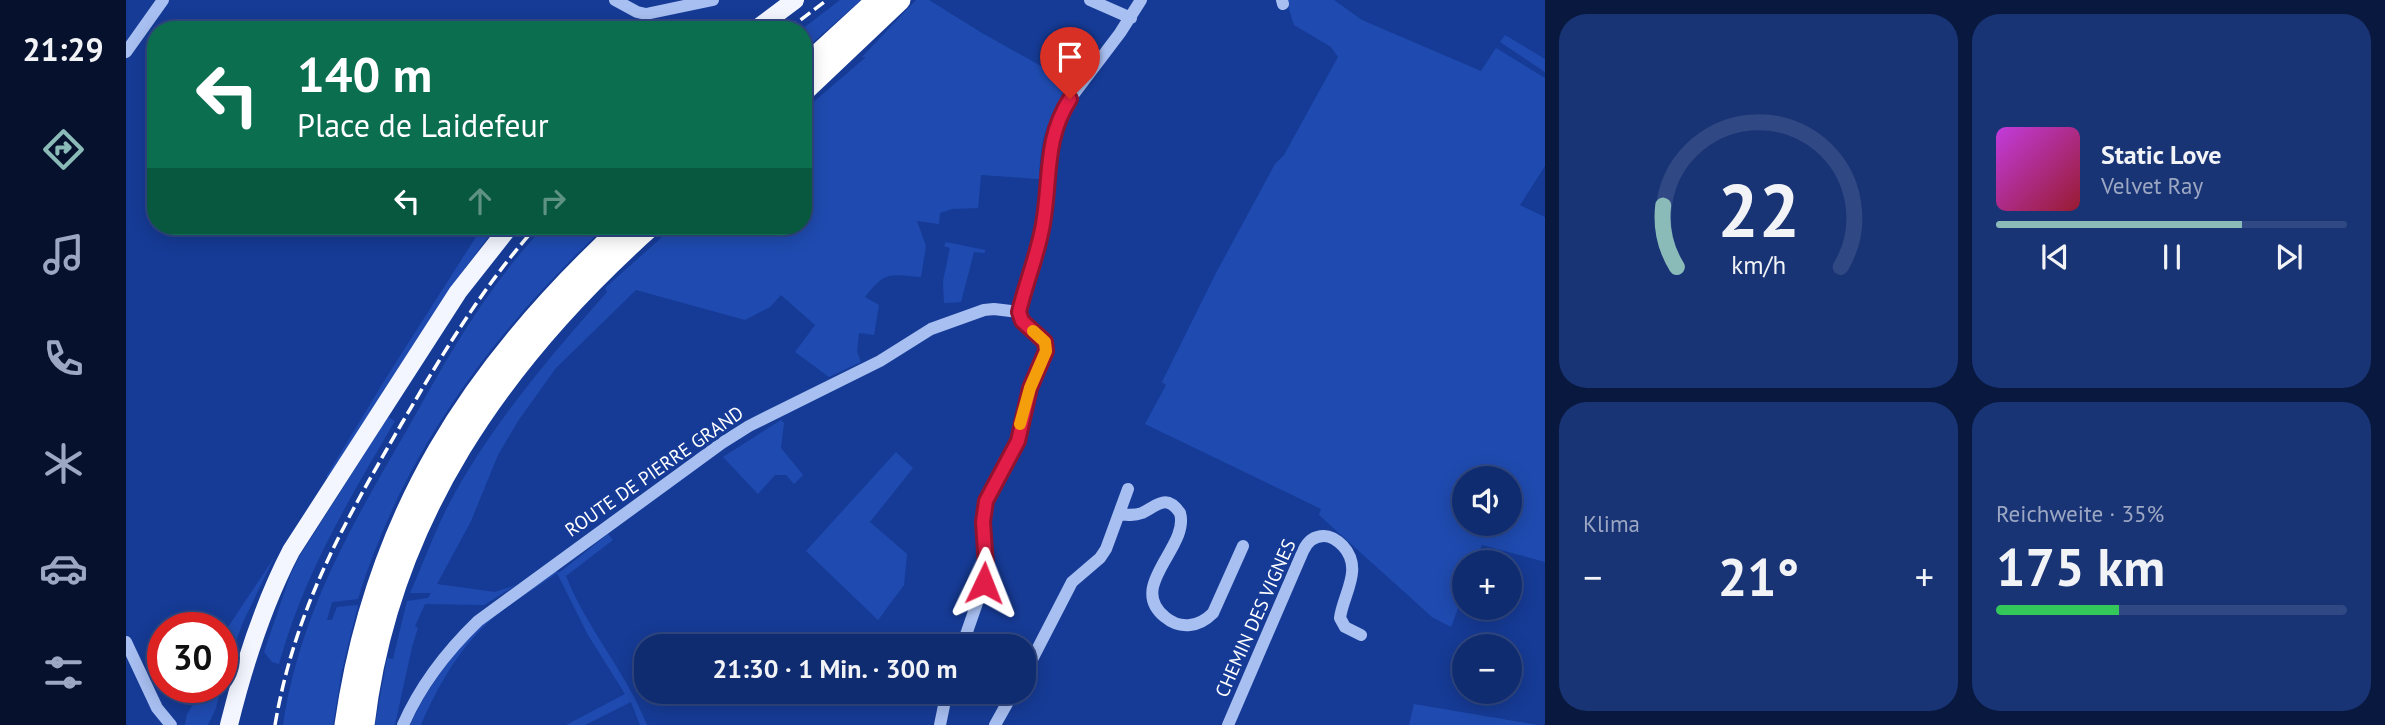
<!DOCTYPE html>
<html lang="de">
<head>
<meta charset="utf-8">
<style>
	:root { --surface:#102c70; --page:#193475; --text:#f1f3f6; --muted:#9ca7c3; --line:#304883; --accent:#8bbbb9 }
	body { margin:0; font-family:"PT Sans",sans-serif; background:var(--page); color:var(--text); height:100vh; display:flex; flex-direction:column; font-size:26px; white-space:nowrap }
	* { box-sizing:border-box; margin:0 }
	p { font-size:23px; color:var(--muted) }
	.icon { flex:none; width:38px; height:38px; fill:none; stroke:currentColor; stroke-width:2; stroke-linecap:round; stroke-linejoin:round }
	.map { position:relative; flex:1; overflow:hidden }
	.drawer { display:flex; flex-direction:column; gap:14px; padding:14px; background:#09183e; width:840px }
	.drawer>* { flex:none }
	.guide { position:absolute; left:21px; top:21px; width:665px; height:214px; border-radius:28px; box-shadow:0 4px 18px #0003,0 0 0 2px var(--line); background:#0b6e4f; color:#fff; overflow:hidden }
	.fabs { position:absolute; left:1326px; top:466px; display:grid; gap:14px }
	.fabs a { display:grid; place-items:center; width:70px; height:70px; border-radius:50%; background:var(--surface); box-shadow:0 4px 18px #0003,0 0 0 2px var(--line); font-size:35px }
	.speed { position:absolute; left:21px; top:612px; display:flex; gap:14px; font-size:35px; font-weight:700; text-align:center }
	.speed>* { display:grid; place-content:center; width:91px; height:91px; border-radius:50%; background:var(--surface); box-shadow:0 4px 18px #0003,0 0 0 2px var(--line); line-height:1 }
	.speed .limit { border:10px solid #d22; background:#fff; color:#111 }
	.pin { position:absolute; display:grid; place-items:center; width:60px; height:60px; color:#fff; margin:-72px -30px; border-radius:50% 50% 50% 0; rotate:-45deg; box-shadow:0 0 7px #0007 }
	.pin .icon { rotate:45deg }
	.me { position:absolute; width:77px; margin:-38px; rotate:2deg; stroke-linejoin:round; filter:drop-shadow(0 0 5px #0008) }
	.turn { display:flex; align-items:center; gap:24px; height:147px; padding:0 35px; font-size:32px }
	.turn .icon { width:91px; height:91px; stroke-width:2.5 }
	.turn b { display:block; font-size:49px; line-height:60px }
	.lanes { display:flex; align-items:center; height:66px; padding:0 35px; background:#0003; justify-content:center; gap:35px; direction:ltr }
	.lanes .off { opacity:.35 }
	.big { font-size:52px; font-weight:700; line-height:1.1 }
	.drawer .card { flex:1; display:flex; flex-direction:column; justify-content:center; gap:10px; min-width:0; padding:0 24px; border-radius:28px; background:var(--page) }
	.drawer .dial { align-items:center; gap:0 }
	.dial svg { height:182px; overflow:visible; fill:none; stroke:var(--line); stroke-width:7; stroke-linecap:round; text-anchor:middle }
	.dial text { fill:var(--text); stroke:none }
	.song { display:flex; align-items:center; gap:21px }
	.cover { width:84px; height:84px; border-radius:10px; background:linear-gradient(135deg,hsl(290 70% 55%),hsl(350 70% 35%)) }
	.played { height:7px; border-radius:4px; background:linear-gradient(90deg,var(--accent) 70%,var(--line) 70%) }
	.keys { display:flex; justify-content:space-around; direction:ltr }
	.heat { display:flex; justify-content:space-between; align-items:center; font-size:38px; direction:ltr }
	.charge { height:10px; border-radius:5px; background:linear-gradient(90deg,#34c759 35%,var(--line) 0) }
	.drawer .tiles { flex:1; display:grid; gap:14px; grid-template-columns:repeat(2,1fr) }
	.trip { position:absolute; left:508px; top:634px; width:402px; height:70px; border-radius:28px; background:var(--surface); box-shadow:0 4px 18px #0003,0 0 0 2px var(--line); font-weight:700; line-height:70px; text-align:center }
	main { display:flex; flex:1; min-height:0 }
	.tabs { display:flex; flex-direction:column; width:126px; justify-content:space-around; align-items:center; background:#06122d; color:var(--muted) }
	.tabs .icon { width:49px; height:49px }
	.tabs .selected { color:var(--accent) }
	.tabs b { font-size:32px; color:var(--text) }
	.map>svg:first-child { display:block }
	.green { fill:#1f4bb0; fill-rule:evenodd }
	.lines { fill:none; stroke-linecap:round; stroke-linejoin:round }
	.minor { stroke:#a8bff1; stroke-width:12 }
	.major { stroke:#f3f6ff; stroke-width:18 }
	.highway { stroke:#fff; stroke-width:21 }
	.rail { stroke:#fff; stroke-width:3.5; stroke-dasharray:12 5; stroke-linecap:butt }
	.route-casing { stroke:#92132f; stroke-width:18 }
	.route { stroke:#e11d48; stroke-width:12 }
	.slow { stroke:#f59e0b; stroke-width:12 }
	.labels { text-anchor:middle; stroke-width:7; stroke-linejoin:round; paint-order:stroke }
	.street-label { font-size:19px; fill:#fff; stroke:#163b96 }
</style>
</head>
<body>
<main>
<nav class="tabs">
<b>21:29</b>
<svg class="icon selected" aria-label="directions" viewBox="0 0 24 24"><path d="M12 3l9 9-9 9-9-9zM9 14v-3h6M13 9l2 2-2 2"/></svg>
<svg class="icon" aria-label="music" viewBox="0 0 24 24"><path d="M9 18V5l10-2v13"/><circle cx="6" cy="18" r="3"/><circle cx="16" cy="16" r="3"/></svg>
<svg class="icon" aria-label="phone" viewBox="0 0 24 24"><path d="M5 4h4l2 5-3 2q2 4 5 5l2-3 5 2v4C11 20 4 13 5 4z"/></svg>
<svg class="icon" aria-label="climate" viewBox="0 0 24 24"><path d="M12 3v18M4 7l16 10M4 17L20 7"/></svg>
<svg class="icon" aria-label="car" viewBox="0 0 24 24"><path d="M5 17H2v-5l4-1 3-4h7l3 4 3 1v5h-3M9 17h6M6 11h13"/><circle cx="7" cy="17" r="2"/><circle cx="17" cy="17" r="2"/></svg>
<svg class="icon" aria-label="filters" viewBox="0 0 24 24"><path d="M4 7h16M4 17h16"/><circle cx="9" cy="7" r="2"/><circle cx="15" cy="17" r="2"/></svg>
</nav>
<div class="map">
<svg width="1419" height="725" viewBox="0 0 1419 725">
	<rect width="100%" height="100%" fill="#163b96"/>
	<!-- green -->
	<path class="green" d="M714,0H735L677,51V30H675Z
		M790,0H803L856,33L947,84C920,122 915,133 913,179L855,175L852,208L826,209L814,213L813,224L791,221L800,246L795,277C761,275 761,270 739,297L753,305L748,335L733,333L731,352L735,362L703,377L669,352L689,325L655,295L644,307L619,320L510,290L430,368L392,421L372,455L345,521L311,584L369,592L390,585L358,605L299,604L289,626L292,628L286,647L269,725H249L261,658L267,659L281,601L302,598L305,593H284C297,564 308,533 323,504C364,426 423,358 481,292L479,288L545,229H541L545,226H677V111L740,57H736Z
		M1160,0H1208L1236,20L1355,71L1370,48L1419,78V166L1394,205L1419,217V562L1356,545L1349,562H1339V590L1325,627L1306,617L1193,515L1195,509L1019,424L1040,385L1036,382L1090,273L1149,164L1158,155L1212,57L1205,47L1168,25ZM1339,478H1384V523H1339Z
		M1379,35L1419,59V72L1374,42Z
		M357,226H370L318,297L202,478L200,477L260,378Z
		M419,226H480C368,330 277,452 232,599L206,602L201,620H206L211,607L232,605L216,670L207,725H157C174,612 226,525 282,428C322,356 362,285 419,226Z
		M820,242L859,250V253L848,252L835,302L818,303L817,281L824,248L818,246Z
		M262,417L269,421C223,499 177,576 153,664L146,662L138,652L164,576L173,557Z
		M655,420L658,423L655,448L677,475L668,484L660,475H649L632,494L597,457Z
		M770,452L787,468L744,522L781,554L778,585L752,620L680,551Z
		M482,534L487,540L440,576C461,629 500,672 521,725H514L505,702L459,725H440L499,694L462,635L431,573C410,588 388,601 368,617C335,645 312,685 295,725H284C301,688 332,644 364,618C385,601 408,586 430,570L432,573L438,569Z
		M148,558L117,622L96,680V636Z
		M78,688H95L90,708L82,725H59L61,714Z
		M1288,704L1412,725H1283Z"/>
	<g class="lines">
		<!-- minor -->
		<path class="minor" d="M489,0L511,12L520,14L587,0
			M964,0L1005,18
			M1156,0L1157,4
			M0,52L37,0
			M893,312L915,236L921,205L924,150L930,125L944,99L994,33L1015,0
			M993,514C1001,515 1008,516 1016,513C1031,506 1040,493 1054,513C1064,547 1000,586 1039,617C1046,623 1055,626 1064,625C1074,624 1081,619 1087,613L1117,546
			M0,642L31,708L45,725
			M836,646L858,583L860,566L857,522L860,501L892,441L904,388L920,351L919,342L896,321L893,312
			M898,675L946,582L974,558L980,549L1002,489
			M277,725C294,686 322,650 352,621L596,443L623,426L754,361L805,329L858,310L868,309L893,312
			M814,725L821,691
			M869,725L888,691
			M1102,725L1177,551C1181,542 1187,536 1198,536C1205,536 1212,541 1217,546C1238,569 1217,594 1214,618L1219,627L1235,635"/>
		<!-- major -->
		<path class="major" d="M629,30L669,0
			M103,725C118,664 136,607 165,551L332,292L384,226"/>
		<!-- highway -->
		<path class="highway" d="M677,68L751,0
			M677,92L774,0
			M219,725C249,516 345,367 498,226
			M238,725C262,520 375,360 525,226"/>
		<!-- rail -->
		<path class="rail" d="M661,30L701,0
			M149,725C169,608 218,523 276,423C317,353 357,286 411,226"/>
	</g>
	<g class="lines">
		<defs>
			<path id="route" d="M858,583L860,566L857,522L860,501L892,441L904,388L920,351L919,342L896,321L893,312C900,282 912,254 917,224C925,179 918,139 944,99"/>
		</defs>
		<!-- route casing -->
		<use href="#route" class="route-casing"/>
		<!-- route -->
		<use href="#route" class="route"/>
		<!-- slow -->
		<path class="slow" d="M894,424L904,388L920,351L919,342L907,331"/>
	</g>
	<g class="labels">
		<!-- street labels -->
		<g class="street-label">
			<text transform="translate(528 471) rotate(-35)" y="7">ROUTE DE PIERRE GRAND</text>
			<text transform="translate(1129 618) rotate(-66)" y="7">CHEMIN DES VIGNES</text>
		</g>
	</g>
</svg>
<div class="fabs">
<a><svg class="icon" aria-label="sound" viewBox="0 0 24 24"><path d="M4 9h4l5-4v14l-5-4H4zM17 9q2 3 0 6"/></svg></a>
<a>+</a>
<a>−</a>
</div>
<div class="speed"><div class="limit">30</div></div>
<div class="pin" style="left:944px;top:99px;background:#d93025"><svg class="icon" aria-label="arrive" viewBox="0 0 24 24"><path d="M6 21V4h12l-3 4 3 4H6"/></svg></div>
<svg class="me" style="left:858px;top:583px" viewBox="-20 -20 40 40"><path d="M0-17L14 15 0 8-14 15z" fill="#e11d48" stroke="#fff" stroke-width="4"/></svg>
<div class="trip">21:30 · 1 Min. · 300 m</div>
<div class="guide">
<div class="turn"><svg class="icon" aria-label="left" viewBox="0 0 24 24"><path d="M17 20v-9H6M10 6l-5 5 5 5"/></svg><div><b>140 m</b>Place de Laidefeur</div></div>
<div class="lanes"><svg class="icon" aria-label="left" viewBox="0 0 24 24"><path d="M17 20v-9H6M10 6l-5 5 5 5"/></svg><svg class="icon off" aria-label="ahead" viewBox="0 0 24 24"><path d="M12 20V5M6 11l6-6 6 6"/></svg><svg class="icon off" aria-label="right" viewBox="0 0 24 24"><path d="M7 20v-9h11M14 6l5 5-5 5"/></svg></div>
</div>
</div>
<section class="drawer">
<div class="tiles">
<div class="card dial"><svg viewBox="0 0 100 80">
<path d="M14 69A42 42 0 1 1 86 69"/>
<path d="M14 69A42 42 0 0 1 8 42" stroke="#8bbbb9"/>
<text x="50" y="56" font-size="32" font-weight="700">22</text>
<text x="50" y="72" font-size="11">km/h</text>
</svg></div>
<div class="card">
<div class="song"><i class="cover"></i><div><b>Static Love</b><p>Velvet Ray</p></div></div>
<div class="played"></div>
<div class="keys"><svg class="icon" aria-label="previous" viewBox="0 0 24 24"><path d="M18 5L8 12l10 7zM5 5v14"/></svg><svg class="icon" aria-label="pause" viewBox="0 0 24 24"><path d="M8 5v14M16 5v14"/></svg><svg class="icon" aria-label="next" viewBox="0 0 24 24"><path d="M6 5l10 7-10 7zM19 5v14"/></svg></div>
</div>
<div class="card"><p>Klima</p>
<div class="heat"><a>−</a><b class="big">21°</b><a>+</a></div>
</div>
<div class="card"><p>Reichweite · 35%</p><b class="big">175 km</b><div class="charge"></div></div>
</div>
</section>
</main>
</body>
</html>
